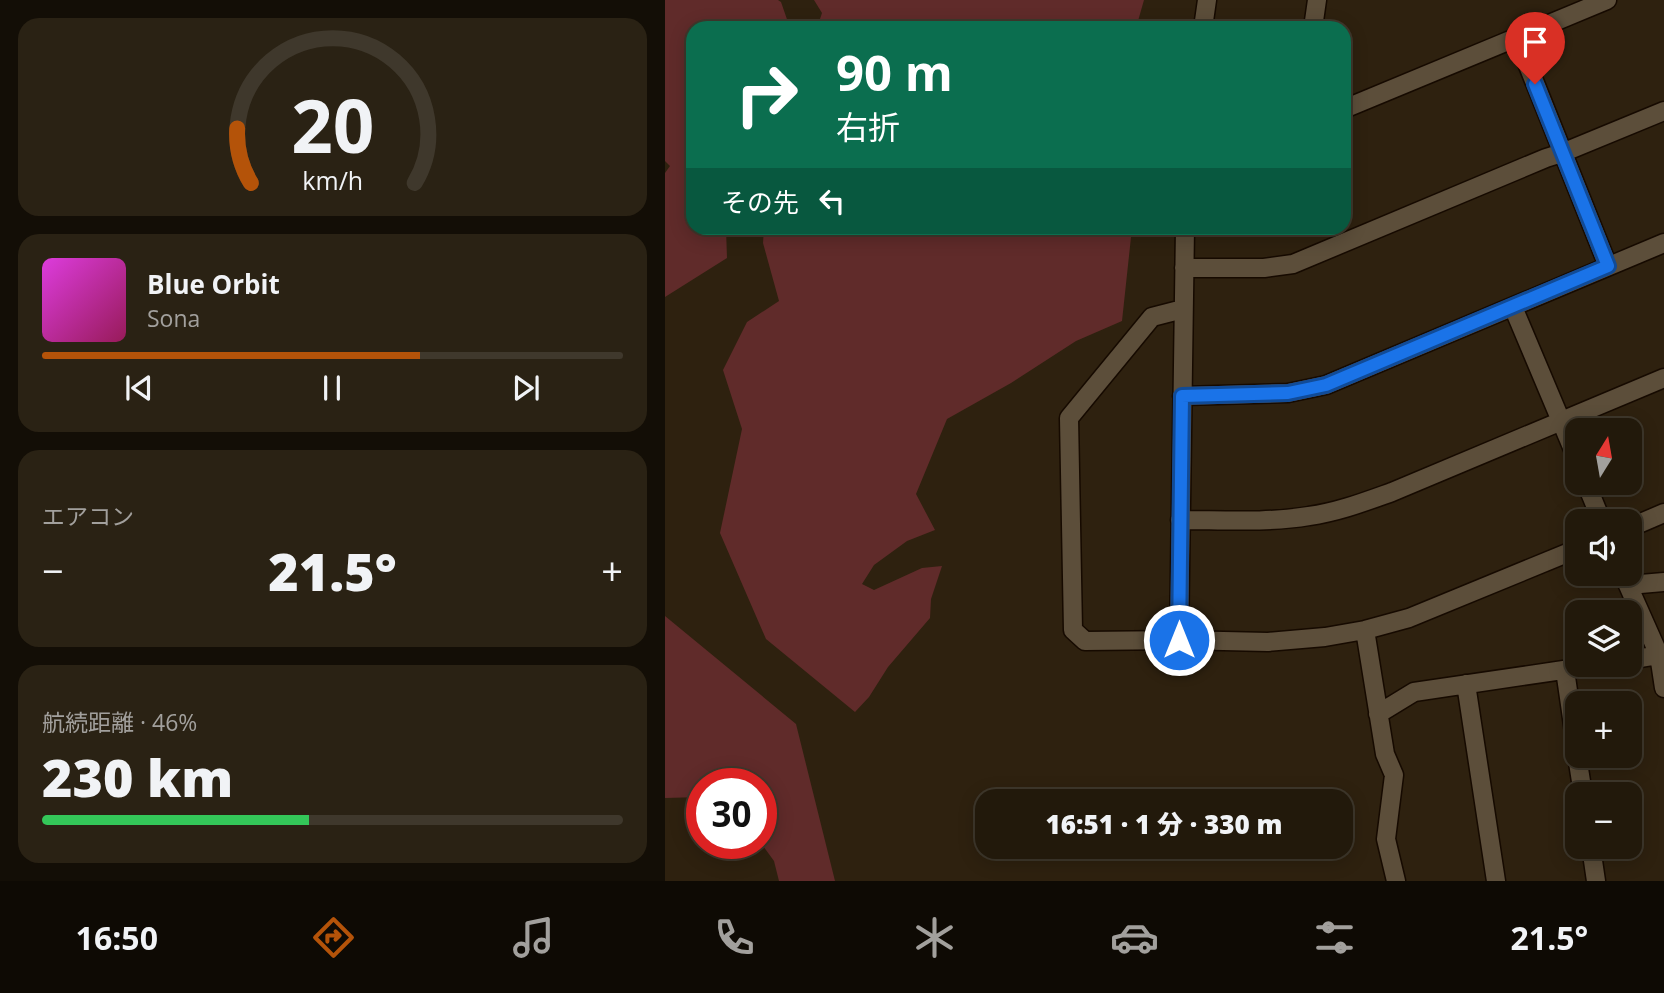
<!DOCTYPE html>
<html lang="ja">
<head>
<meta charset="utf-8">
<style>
	:root { --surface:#22190b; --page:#2a2214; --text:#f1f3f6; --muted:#a2a09d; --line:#3f382c; --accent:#b45309 }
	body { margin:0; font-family:"Open Sans","Noto Sans JP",sans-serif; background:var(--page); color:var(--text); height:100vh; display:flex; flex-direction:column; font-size:26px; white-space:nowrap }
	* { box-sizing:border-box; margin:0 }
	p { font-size:23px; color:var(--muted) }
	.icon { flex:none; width:38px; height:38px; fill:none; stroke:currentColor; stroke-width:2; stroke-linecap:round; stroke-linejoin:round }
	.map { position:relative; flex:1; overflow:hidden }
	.panel { display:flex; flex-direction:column; gap:18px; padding:18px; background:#130e06; width:665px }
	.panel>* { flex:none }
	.hud { position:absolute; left:21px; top:21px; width:665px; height:214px; border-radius:21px; box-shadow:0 4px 18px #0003,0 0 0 2px var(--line); background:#0b6e4f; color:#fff; overflow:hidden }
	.needle { width:46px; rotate:11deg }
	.fabs { position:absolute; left:900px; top:418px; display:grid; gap:14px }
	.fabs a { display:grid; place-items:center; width:77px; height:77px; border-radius:14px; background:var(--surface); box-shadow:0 4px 18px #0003,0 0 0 2px var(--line); font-size:35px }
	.speed { position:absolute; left:21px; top:768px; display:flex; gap:14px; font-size:35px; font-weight:700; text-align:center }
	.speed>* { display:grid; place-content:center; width:91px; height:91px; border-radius:50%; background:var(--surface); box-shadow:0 4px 18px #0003,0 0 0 2px var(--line); line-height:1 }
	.speed .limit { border:10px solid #d22; background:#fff; color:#111 }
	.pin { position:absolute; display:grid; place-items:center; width:60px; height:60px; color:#fff; margin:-72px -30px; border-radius:50% 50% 50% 0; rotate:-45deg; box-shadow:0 0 7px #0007 }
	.pin .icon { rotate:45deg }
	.me { position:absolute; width:77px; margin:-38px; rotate:0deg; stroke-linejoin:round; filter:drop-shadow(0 0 5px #0008) }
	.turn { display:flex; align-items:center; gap:24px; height:147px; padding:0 35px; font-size:32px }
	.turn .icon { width:91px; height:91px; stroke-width:2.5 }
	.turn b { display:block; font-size:49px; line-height:60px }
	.then { display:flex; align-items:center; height:66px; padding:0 35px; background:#0003; gap:14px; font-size:26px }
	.big { font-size:52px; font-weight:800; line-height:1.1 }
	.panel .widget { flex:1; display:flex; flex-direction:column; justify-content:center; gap:10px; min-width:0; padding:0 24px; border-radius:21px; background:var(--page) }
	.panel .dial { align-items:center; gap:0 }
	.dial svg { height:182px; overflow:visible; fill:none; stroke:var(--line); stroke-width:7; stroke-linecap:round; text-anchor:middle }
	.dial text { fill:var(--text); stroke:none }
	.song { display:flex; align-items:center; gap:21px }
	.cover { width:84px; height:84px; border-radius:10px; background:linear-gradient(135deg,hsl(300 70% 55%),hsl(330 70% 35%)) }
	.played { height:7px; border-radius:4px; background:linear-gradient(90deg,var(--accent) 65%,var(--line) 65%) }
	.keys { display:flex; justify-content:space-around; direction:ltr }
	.heat { display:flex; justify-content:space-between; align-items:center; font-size:38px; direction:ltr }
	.charge { height:10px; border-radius:5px; background:linear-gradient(90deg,#34c759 46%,var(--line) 0) }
	.trip { position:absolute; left:310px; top:789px; width:378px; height:70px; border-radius:21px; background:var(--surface); box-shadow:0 4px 18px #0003,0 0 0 2px var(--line); font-weight:800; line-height:70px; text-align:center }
	.menu { display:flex; height:112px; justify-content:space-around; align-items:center; background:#0e0a04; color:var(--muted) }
	.menu .icon { width:49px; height:49px }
	.menu .selected { color:var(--accent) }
	.menu b { font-size:32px; color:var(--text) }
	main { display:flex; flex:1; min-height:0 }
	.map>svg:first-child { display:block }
	.green { fill:#602b2a }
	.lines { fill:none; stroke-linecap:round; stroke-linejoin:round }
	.minor-casing { stroke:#160a00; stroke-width:21 }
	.minor { stroke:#5c4e3a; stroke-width:18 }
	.route-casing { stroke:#114b97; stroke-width:18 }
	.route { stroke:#1a73e8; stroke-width:12 }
</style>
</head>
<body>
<main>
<section class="panel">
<div class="widget dial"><svg viewBox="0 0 100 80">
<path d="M14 69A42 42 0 1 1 86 69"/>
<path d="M14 69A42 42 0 0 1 8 45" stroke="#b45309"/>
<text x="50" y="56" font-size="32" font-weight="700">20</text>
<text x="50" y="72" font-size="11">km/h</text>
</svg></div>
<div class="widget">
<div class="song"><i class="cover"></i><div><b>Blue Orbit</b><p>Sona</p></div></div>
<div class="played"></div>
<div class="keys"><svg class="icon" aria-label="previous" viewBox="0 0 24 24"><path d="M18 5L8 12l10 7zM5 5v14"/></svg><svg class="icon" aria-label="pause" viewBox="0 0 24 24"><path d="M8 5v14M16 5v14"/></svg><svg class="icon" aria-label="next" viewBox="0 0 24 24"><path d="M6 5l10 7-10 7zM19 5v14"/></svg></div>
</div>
<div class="widget"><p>エアコン</p>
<div class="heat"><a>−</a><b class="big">21.5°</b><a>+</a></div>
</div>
<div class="widget"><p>航続距離 · 46%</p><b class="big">230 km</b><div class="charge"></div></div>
</section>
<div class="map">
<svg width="999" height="881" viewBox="0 0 999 881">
	<rect width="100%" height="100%" fill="#2e210f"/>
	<!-- green -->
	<path class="green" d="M0,0H113L116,2L125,28H28V228H61L62,258L0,297V173L5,166L0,161Z
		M149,0H479L471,28H152L157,13Z
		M99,228H467L457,321L411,341L346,383L282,419L251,494L270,530L242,541L209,565L197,584L209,590L257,568L277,566L266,599L265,618L223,667L204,697L190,712L101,639L55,533L77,429L58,370L82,322L114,301L98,243Z
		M0,616L131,724L170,881H114L109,861L96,843V784H37V797L0,798Z"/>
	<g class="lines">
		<defs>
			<path id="minor" d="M538,28L542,0
				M648,28L652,0
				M852,38L943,266
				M679,109L942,0
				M519,268H599L628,264L881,158L897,153L999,111
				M848,307L912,459
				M518,309L487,317L404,418L408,630L420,641L514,640L603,642L660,637L700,630L744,618L912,549
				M517,396L623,393L661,385L999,243
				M921,483L937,522
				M515,520C557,520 602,523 644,516C673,512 699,502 727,492L999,378
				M964,528L999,513
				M958,574L994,655L999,688
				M964,585L999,582
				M700,630L720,754L729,775L721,839L731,881
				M514,640L520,228
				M964,660L999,654
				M900,670L912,753
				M801,684L831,881
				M713,714L749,692L932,665
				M912,756L918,794
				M926,847L931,881"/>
		</defs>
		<!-- minor casing -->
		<use href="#minor" class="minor-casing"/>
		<!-- minor -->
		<use href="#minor" class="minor"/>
	</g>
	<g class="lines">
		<defs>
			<path id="route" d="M514,640L517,396L623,393L661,385L943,266L870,84"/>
		</defs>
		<!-- route casing -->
		<use href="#route" class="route-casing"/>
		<!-- route -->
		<use href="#route" class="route"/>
	</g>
</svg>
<div class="fabs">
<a><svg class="needle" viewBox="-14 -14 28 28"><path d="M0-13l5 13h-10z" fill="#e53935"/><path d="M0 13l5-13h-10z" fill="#a2a09d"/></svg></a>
<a><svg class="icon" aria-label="sound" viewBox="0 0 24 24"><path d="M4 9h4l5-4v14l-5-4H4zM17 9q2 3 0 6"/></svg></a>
<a><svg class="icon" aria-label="layers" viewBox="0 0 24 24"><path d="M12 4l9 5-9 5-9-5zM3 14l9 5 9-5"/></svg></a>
<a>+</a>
<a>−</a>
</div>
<div class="speed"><div class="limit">30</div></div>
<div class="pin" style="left:870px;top:84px;background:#d93025"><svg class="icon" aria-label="arrive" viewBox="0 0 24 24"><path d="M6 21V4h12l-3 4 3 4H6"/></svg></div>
<svg class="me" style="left:514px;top:640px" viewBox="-20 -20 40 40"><circle r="17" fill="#1a73e8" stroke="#fff" stroke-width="3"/><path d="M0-11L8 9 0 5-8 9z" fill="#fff"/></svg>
<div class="trip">16:51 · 1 分 · 330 m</div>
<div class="hud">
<div class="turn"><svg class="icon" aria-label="right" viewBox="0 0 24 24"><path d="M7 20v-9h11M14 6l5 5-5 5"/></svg><div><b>90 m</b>右折</div></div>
<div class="then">その先<svg class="icon" aria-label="left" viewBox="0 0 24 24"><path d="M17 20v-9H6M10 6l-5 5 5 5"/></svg></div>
</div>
</div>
</main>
<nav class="menu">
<b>16:50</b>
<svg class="icon selected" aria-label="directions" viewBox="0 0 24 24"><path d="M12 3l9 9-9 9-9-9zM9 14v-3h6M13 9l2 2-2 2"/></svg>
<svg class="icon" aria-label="music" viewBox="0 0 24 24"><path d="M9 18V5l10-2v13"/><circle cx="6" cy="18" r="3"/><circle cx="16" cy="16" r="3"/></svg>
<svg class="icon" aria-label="phone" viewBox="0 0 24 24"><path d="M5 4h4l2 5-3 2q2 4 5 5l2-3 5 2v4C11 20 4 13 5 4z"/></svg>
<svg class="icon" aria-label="climate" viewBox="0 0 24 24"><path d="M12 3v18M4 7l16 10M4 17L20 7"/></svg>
<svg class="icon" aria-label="car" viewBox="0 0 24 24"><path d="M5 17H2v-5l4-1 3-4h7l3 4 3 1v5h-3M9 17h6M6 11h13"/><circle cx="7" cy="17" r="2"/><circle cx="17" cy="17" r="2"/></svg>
<svg class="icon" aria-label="filters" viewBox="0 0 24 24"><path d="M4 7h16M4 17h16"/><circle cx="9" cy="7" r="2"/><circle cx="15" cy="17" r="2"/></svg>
<b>21.5°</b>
</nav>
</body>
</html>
